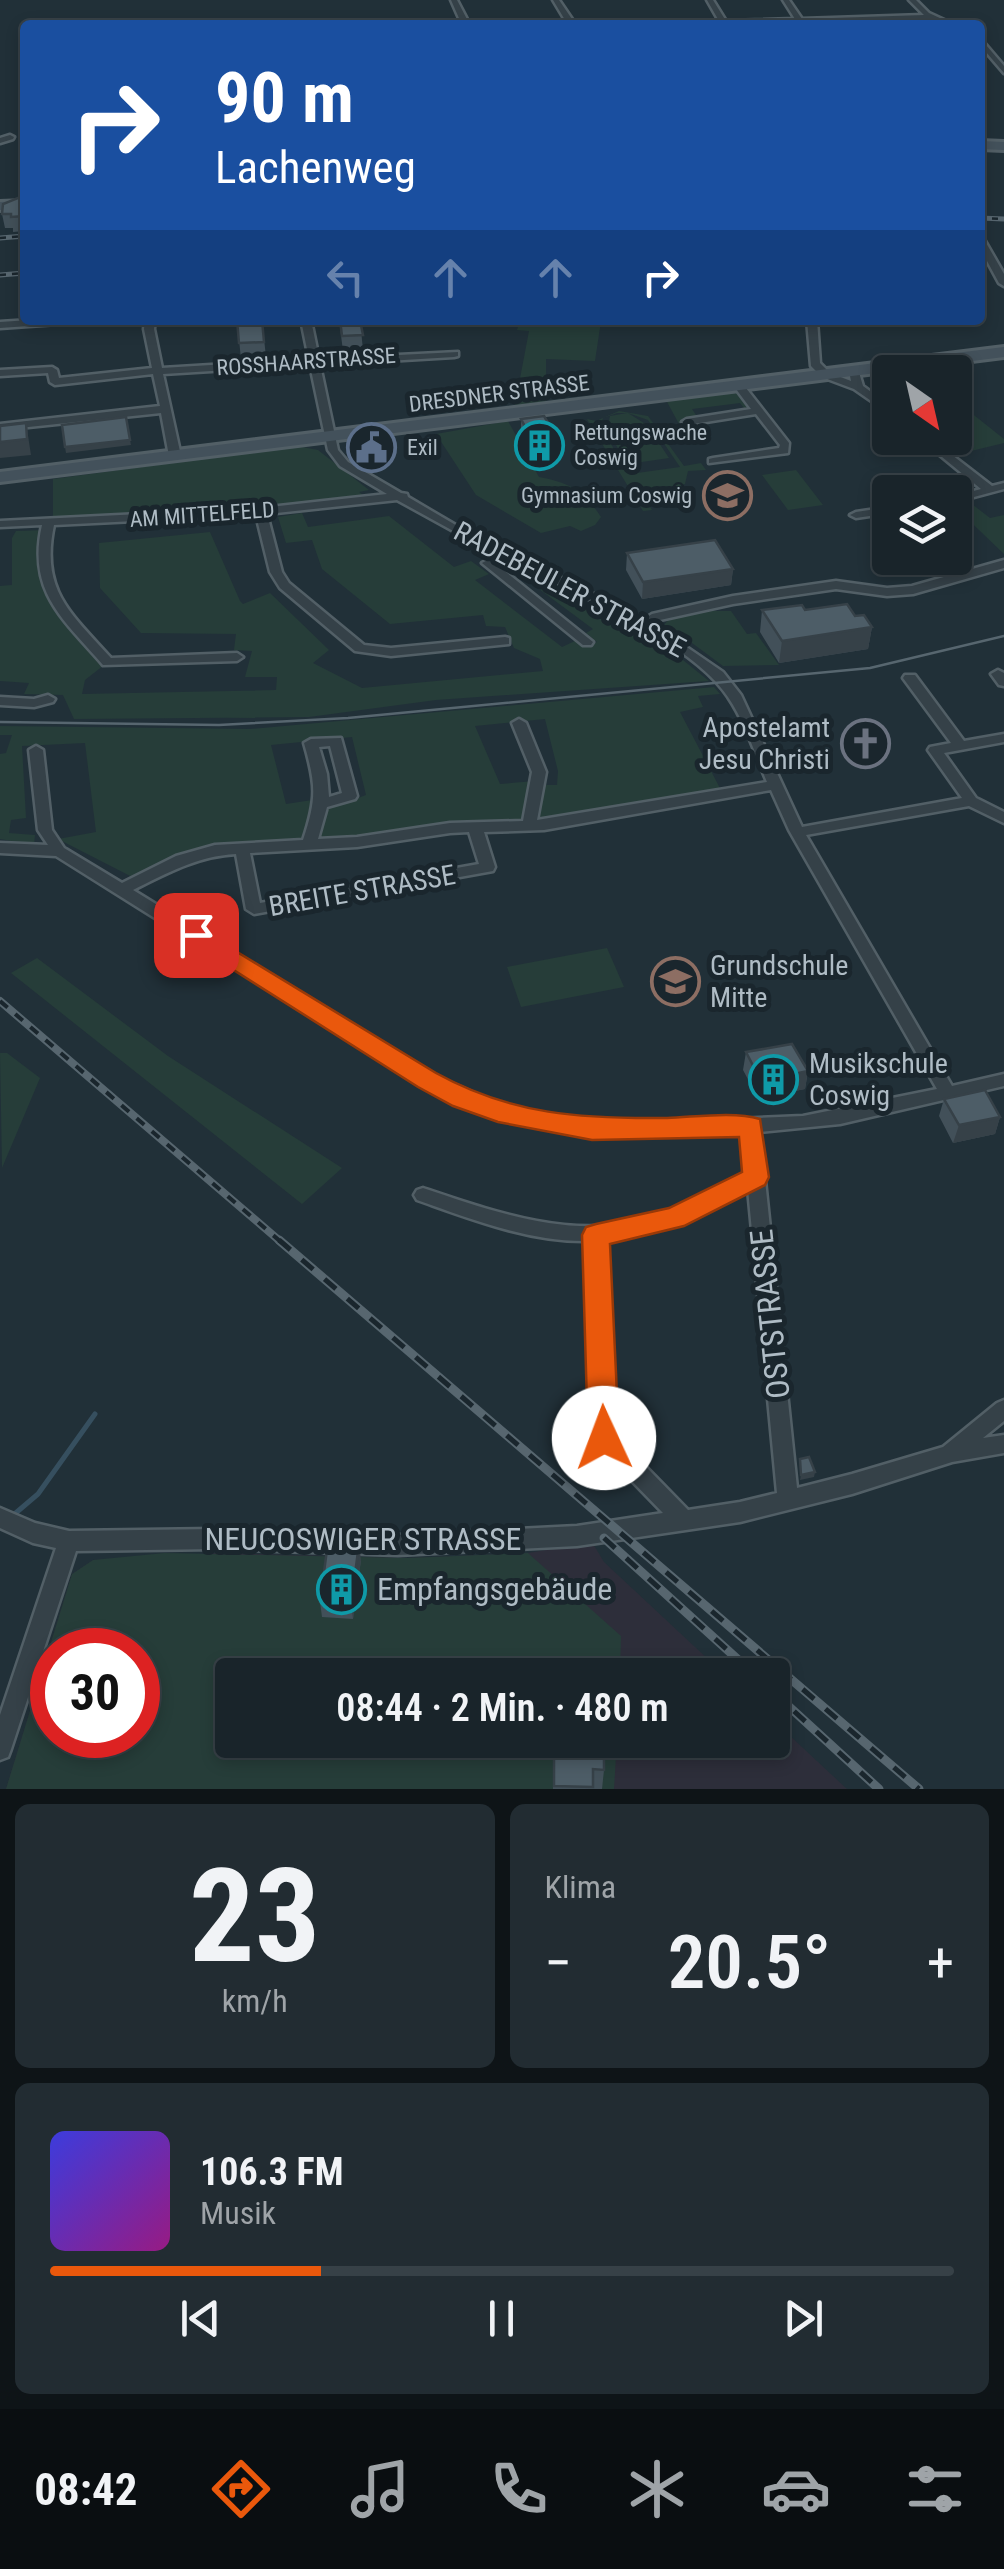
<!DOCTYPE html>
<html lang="de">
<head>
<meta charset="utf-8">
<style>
	:root { --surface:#19242a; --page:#222c32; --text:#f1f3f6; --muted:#9fa4a8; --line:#374147; --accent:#ea580c }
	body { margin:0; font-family:"Roboto Condensed",sans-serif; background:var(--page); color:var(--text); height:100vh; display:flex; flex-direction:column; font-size:38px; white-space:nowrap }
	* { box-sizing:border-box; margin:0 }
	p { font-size:32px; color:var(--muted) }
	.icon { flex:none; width:55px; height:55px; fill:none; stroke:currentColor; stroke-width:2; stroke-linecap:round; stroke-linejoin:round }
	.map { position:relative; height:1789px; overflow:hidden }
	.sheet { display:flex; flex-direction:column; gap:15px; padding:15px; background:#0e1417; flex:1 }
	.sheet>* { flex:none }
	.top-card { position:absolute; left:20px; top:20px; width:965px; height:305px; border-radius:10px; box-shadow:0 5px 15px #0003,0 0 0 2px var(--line); background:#1a4fa0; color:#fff; overflow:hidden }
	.needle { width:65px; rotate:146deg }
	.tools { position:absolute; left:872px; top:355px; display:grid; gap:20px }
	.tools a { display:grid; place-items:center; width:100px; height:100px; border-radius:10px; background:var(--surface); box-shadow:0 5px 15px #0003,0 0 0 2px var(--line); font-size:50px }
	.speed { position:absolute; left:30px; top:1628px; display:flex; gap:20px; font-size:50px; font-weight:700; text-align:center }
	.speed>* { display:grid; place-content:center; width:130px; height:130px; border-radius:50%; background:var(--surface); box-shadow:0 5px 15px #0003,0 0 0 2px var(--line); line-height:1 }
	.speed .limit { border:15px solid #d22; background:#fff; color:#111 }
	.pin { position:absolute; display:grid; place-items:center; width:85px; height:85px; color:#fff; margin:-42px; border-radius:20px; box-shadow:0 5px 15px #0006 }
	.me { position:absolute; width:110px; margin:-55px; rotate:358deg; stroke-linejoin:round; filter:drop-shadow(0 0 8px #0008) }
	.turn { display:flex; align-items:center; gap:35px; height:210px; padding:0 30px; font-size:45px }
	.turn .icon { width:130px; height:130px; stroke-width:2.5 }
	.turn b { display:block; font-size:70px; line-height:85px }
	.lanes { display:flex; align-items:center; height:95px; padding:0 30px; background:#0003; justify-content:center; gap:50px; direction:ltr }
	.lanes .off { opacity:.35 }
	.big { font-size:75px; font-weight:600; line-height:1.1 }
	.sheet .card { flex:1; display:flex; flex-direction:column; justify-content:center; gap:15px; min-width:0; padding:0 35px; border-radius:15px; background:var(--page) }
	.sheet .dial { align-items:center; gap:0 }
	.dial b { font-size:130px; line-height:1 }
	.song { display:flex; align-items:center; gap:30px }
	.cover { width:120px; height:120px; border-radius:15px; background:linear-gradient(135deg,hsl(240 70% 55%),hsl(310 70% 35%)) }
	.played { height:10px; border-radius:5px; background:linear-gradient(90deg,var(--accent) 30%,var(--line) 30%) }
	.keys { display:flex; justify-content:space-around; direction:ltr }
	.heat { display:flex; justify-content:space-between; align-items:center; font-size:55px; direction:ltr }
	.sheet .tiles { flex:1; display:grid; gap:15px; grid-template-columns:1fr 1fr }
	.card:last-child { grid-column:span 2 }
	.trip { position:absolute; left:215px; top:1658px; width:575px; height:100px; border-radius:10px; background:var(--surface); box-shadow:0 5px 15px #0003,0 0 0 2px var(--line); font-weight:600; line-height:100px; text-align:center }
	.tabs { display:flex; height:160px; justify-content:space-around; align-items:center; background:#0a0e11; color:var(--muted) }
	.tabs .icon { width:70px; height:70px }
	.tabs .active { color:var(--accent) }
	.tabs b { font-size:45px; color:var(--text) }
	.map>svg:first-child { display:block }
	.medical { fill:#2d2e3a; fill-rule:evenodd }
	.green { fill:#263d39; fill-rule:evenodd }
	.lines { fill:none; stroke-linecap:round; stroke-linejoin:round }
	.stream { stroke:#364f5f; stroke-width:5 }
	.street-casing { stroke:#525f66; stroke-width:5 }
	.secondary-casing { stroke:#525f66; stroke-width:6 }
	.street { fill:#354148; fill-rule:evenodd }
	.secondary { fill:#43515b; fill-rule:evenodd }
	.tram { stroke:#57666f; stroke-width:2.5 }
	.rail-far2-casing { stroke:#57666f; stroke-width:5 }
	.rail-far1-casing { stroke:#57666f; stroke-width:8 }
	.rail-casing { stroke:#57666f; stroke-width:9 }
	.rail-far2 { stroke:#1a262d; stroke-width:2.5; stroke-dasharray:6; stroke-linecap:butt }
	.rail-far1 { stroke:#1a262d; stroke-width:4; stroke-dasharray:10; stroke-linecap:butt }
	.rail { stroke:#1a262d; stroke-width:5; stroke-dasharray:15; stroke-linecap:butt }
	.wall { fill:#425059 }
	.shaded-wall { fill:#364148 }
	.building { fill:#4d5d67; stroke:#364148; stroke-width:2.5 }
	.route { fill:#ea580c; stroke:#983908; stroke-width:2.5 }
	.labels { text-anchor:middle; stroke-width:10; stroke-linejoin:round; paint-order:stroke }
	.far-street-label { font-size:22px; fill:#afbcc5; stroke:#1a262d }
	.far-poi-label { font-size:22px; fill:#afbcc5; stroke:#1a262d; text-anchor:start }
	.street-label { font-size:28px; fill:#afbcc5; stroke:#1a262d }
	.poi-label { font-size:28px; fill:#afbcc5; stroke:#1a262d; text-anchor:start }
	.near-street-label { font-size:32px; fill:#afbcc5; stroke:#1a262d }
	.near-poi-label { font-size:32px; fill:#afbcc5; stroke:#1a262d; text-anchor:start }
</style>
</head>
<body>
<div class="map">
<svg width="1004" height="1789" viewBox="0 0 1004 1789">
	<rect width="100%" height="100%" fill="#213038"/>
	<!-- medical -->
	<path class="medical" d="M592,1542L604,1562L725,1675H232V1740H772L773,1720L847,1789H6L72,1574L93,1560L219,1553L407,1558L528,1553ZM52,1650H138V1735H52Z"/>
	<!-- green -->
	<path class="green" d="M520,320H655L601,321L595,361L546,359V405L514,410L529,331L517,330Z
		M742,391L757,411L748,413L740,403L692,409L700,421L679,424L666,400Z
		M955,400L1004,439V443L971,451L954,438L955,416L964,413L955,409Z
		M619,411L648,416L684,466L701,463L706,470L688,471L685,484L668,491L638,487L652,510L643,511L587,419L596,421ZM617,413H627L610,416L607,431L628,464L669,458L647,425L628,413L648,420L680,467L630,474L600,427L603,418Z
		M508,421L539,477C570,483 583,490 601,517L595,525L581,531L570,526L541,533L476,495L436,434Z
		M297,446L318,450L369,490L359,492L363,495L333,501L53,519V479Z
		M796,470L823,505L788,510L762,475Z
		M968,501L990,518L1004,515V554L955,507V504Z
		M302,513L308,527L389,516L454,567L471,561L489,574L475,580L562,647L577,640L585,647L597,642L586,633L593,629L508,566L500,569L492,562L499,559L668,648L709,681L436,700L309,717L74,719L63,695L24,694L29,683L0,681V586L12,585V538L16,531L47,530L46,584L108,662L85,680L82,694L276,690L277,677H245L252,651L234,650L236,634L141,633L100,588L99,543L210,532L240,601L243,604L270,593L329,650L313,663L362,688L543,671L540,659L514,648L505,627L486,626L483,615L390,624L322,569L312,540L286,543L278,517Z
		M710,611H731L747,634L756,633L779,665L723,666L688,640L690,637L664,625L670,618Z
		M714,687L720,694L698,696L703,707L680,712L722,792L529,822L357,841L214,850L138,880L58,839L96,832L85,743L22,746L26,818L11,820L9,833L35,835L34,845L0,839V754L6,753L12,735H0V726L250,729ZM545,719L558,771L557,785H535V781L500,784L475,726ZM352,737L366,795L317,813L312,800L286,804L271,745Z
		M607,948L624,987L521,1007L507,967Z
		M37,958L168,1056L342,1168L302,1204L11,973Z
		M0,1053H7L40,1078L2,1168Z
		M165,1553L407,1558L528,1553L621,1636L620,1675H232V1740H617L614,1789H6L72,1574L93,1560ZM52,1650H138V1735H52Z"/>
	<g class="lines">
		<!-- stream -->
		<path class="stream" d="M11,1517L38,1494L95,1414"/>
		<defs>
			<path id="street" d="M451,0H457L470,25H462Z
				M553,0H559L576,25H568Z
				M707,0H713L726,21L795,19L783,0H789L802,19L924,15L909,0H916L929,13L955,25H945L932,19L671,25L719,21Z
				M980,38L1004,66V73L980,45Z
				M10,135L14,137L13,139L0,143V138Z
				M980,241H985L1004,274V286L999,283L980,248Z
				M30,320H77L72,323L0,328V322Z
				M145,320H155L154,329L162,368L309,359L301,320H311L319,359L458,352V356L454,357L320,365L338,450L348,462L401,493L407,494L408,497L459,527L644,619L652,614L733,596L836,581L887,588L912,586L1004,560V568L913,594L887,596L836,589L733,604L660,620L653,624L723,672L741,695L802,827L962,798L928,750L930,747L951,743L903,678L905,675H915L964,741L1004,734V742L944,753L976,798L1004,812V823L969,806L806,835L952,1086L1004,1074V1086L840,1124L760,1132L797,1488L852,1474L943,1447L997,1403L1004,1400V1421L983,1438L1004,1435V1453L952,1462L852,1494L740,1522L577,1546L398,1555L216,1549L76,1551L11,1749L8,1757L0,1760V1715L56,1548L33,1543L0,1528V1508L35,1523L69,1531L216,1529L398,1535L577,1526L663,1513L597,1445L594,1438L587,1241C529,1242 471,1219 417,1200L414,1195L417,1190L423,1188C492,1211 568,1239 641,1220C679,1211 712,1190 747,1173L743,1132C672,1135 599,1142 529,1125C491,1117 456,1102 421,1085L56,856L0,853V843L48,845L38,830L29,750L36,746L43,750L52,830L64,848L122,883L176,856L215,845L303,840C317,798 316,785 304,743L311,739L341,738L357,796L355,799L327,807L318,839L357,837L450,823L523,821L532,772L512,723L519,719L526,723L546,772L537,820L767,782C755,754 745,722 728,697C692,641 568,590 506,559L496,564L593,642L591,645H583L482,563L497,555L397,500L267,514L282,572L289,583L364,645L391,648L505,637L509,638V644L391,656L355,651L280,588L270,572L256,515L54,525C40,591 71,613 111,658L237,653L243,657L237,661L103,665C63,619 27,592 42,525L0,527V521L261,508L387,494L340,466L328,450L310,365L163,374L181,456L175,459L169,456L161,413L0,430V424L160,406L153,374L55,385L50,382L48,373L0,376V370L52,367L57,370L59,378L152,368L144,329ZM330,746L342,793L329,797L327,774L319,747ZM771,790L789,830L937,1089L803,1116L671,1122L599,1121L531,1112L499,1104L433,1075L133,890C167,873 198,856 236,854L246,909L254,914L493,871L495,867L484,832L544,830ZM469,832L479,864L260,903L250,853L357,847L450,833ZM748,1189L777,1493L740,1502L688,1510L614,1434L605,1241C658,1235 702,1212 748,1189Z
				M807,320H817L820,363L830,373L851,381L849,371L858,369L863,386L890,406V414L854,389L822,377L811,366Z
				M738,382L742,383L789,443L788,453L709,463V459L713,458L779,448L780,445L756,414L687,425L682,422L687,419L751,409L733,385Z
				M919,438H930L992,486L1004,483V489L955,502V496L981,489Z
				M890,507V513L856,518L850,515L856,512Z
				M998,670L1004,673V686L999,685L991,674Z
				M48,695L55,699L53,702L34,707L0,705V697L34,699Z"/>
			<path id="secondary" d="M980,141L1004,142V150L980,149Z
				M25,201V209L0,210V202Z
				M1004,347V357L0,482V472Z"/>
		</defs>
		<!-- street casing -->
		<use href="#street" class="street-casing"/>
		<!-- secondary casing -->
		<use href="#secondary" class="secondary-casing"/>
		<!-- street -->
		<use href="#street" class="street"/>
		<!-- secondary -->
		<use href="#secondary" class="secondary"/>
		<!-- tram -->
		<path class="tram" d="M0,722L219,725L348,718L870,668L1004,636"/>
		<defs>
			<path id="rail-far2" d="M980,218L1004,219
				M0,238L25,236
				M0,275L25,273"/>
			<path id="rail-far1" d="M0,1001L281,1242"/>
			<path id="rail" d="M279,1240L919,1789
				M604,1538L755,1675
				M772,1691L879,1789"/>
		</defs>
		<!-- rail-far2 casing -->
		<use href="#rail-far2" class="rail-far2-casing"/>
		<!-- rail-far1 casing -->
		<use href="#rail-far1" class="rail-far1-casing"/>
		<!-- rail casing -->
		<use href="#rail" class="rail-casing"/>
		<!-- rail-far2 -->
		<use href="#rail-far2" class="rail-far2"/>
		<!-- rail-far1 -->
		<use href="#rail-far1" class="rail-far1"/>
		<!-- rail -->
		<use href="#rail" class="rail"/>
	</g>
	<!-- wall -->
	<path class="wall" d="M25,195V231L13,232V228H5L2,214Z
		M237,320H262L266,357L241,359Z
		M339,320H360L363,350L343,351Z
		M521,419L558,440V456L534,459L521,435Z
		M627,553L733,569L731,585L642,599L626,570Z
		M762,610H805L872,627L868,649L779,663L760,632Z
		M746,1052L808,1071L805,1089L758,1098L743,1070Z
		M944,1099L1000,1117L995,1134L953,1143L939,1116Z
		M361,1560L353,1619L322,1617L320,1602Z
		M553,1740H592V1744L604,1770L602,1789H553Z"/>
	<!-- shaded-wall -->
	<path class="shaded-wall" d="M26,423L31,455L0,458V442Z
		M130,440L131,445L66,453L65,447Z
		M558,440V456L534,459V443Z
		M733,569L731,585L642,599L643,582Z
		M872,627L868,649L779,663L782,641Z
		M808,1071L805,1089L758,1098L761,1081Z
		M1000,1117L995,1134L953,1143L959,1125Z
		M815,1472L814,1477L800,1480L801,1475Z
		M359,1544L361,1560L353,1619L351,1604Z"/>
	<!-- building -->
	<path class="building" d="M25,195V216L11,217V214H2L3,204Z
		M237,320H262L264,342L239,343Z
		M340,320H360L363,335L342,336Z
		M544,416L558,440L534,443L521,419Z
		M126,417L130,440L65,447L62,425Z
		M26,423L27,439L0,442V426Z
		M715,540L733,569L643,582L627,553Z
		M847,604L855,616L864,615L872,627L782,641L762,610L802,605L805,610Z
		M792,1044L808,1071L761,1081L746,1052Z
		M985,1090L1000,1117L959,1125L944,1099Z
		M809,1457L815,1472L801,1475L800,1459Z
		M328,1542L359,1544L351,1604L320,1602Z
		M554,1740H592V1744L604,1745V1770L593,1769V1787L554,1786Z"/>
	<!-- route -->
	<path class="route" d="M196,927L436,1073C512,1115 582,1119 667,1118C696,1117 733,1111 760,1119L769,1177L765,1185L684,1226L610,1244L619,1438L614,1448L604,1452L593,1448L588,1438L582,1235L586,1227L596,1224L669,1208L742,1172L739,1137L592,1140L498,1122L453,1106L418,1087L188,941L184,935L188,929Z"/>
	<!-- icons -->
	<defs>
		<symbol id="building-ring" viewBox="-11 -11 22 22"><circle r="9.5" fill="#1a262d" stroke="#0f9aa8" stroke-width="1.5"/><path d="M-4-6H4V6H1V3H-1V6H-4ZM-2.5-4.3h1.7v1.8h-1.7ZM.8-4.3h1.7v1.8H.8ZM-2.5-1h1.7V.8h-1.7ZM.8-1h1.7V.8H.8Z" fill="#0f9aa8"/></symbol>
		<symbol id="civic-ring" viewBox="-11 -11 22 22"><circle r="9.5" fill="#1a262d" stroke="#5c6f8a" stroke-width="1.5"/><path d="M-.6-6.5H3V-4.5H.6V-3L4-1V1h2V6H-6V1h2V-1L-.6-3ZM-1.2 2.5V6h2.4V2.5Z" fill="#5c6f8a"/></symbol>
		<symbol id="school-ring" viewBox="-11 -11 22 22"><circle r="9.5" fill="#1a262d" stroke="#8d6e63" stroke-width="1.5"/><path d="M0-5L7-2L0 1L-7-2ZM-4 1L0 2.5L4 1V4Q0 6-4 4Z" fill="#8d6e63"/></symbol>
		<symbol id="church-ring" viewBox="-11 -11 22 22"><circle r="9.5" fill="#1a262d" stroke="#6b7280" stroke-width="1.5"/><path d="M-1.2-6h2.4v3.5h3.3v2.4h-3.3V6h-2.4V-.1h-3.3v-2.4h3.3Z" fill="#6b7280"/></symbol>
	</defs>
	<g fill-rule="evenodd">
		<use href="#building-ring" x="512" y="418" width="55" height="55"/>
		<use href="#civic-ring" x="344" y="420" width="55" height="55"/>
		<use href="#school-ring" x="700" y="468" width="55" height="55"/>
		<use href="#church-ring" x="838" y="716" width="55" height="55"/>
		<use href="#school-ring" x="648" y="954" width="55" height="55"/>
		<use href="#building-ring" x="746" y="1052" width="55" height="55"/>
		<use href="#building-ring" x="314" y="1562" width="55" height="55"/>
	</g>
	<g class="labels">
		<!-- far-street labels -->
		<g class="far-street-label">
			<text transform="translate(306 361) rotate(-4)" y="8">ROSSHAARSTRASSE</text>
			<text transform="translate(499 393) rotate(-7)" y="8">DRESDNER STRASSE</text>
			<text transform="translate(202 514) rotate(-4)" y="8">AM MITTELFELD</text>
		</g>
		<!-- far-poi labels -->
		<g class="far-poi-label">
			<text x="574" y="440">Rettungswache<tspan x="574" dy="25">Coswig</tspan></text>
			<text x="407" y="455">Exil</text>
			<text x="692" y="503" text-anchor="end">Gymnasium Coswig</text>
		</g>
		<!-- street labels -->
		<g class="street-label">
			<text transform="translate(570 589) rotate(28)" y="10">RADEBEULER STRASSE</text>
			<text transform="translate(362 890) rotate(-10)" y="10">BREITE STRASSE</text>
		</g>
		<!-- poi labels -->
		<g class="poi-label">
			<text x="830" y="737" text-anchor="end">Apostelamt<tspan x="830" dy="32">Jesu Christi</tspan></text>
			<text x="710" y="975">Grundschule<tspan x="710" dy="32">Mitte</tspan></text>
			<text x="809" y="1073">Musikschule<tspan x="809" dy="32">Coswig</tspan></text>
		</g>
		<!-- near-street labels -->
		<g class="near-street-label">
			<text transform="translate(770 1314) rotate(-96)" y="11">OSTSTRASSE</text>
			<text x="363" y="1550">NEUCOSWIGER STRASSE</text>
		</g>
		<!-- near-poi labels -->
		<g class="near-poi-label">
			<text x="377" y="1600">Empfangsgebäude</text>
		</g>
	</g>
</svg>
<div class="tools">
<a><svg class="needle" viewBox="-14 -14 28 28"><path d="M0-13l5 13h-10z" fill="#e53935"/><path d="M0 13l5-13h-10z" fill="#9fa4a8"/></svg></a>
<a><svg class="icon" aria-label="layers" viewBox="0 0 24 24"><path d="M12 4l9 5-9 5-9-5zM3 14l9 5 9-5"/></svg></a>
</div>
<div class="speed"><div class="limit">30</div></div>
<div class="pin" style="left:196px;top:935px;background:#d93025"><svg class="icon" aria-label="arrive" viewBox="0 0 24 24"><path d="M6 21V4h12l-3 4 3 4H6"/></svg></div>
<svg class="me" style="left:604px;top:1438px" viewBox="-20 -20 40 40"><circle r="19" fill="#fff"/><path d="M0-13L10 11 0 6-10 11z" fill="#ea580c"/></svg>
<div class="trip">08:44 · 2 Min. · 480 m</div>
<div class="top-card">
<div class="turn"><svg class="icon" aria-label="right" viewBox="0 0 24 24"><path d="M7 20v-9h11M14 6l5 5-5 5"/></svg><div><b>90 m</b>Lachenweg</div></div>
<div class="lanes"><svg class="icon off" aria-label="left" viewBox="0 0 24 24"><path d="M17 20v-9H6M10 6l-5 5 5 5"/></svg><svg class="icon off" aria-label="ahead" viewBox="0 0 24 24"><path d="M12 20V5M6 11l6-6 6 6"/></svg><svg class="icon off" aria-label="ahead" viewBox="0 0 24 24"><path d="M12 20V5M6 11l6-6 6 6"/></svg><svg class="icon" aria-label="right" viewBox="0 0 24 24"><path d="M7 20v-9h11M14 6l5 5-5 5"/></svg></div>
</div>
</div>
<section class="sheet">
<div class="tiles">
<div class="card dial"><b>23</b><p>km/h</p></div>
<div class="card"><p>Klima</p>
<div class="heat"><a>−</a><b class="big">20.5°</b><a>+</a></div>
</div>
<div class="card">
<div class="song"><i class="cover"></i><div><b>106.3 FM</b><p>Musik</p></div></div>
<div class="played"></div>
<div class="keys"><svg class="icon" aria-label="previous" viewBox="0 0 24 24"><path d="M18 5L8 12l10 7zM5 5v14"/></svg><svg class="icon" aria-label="pause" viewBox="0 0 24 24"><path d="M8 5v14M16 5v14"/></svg><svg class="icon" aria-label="next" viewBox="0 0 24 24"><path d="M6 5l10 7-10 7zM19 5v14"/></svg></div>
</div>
</div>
</section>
<nav class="tabs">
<b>08:42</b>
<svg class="icon active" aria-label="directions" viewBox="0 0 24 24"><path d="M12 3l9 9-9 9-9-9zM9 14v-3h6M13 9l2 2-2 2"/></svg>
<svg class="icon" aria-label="music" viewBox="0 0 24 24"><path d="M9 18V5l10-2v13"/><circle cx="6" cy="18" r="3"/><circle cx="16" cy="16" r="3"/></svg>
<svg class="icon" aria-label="phone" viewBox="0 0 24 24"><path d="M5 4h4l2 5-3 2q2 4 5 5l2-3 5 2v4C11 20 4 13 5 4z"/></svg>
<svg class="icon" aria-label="climate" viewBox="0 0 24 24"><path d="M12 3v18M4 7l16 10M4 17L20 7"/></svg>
<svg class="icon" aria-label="car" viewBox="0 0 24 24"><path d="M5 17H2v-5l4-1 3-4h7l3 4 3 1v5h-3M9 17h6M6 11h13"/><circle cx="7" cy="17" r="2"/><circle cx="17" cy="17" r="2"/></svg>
<svg class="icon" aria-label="filters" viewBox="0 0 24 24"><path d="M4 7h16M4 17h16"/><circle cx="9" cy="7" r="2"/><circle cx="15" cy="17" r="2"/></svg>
</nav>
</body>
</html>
